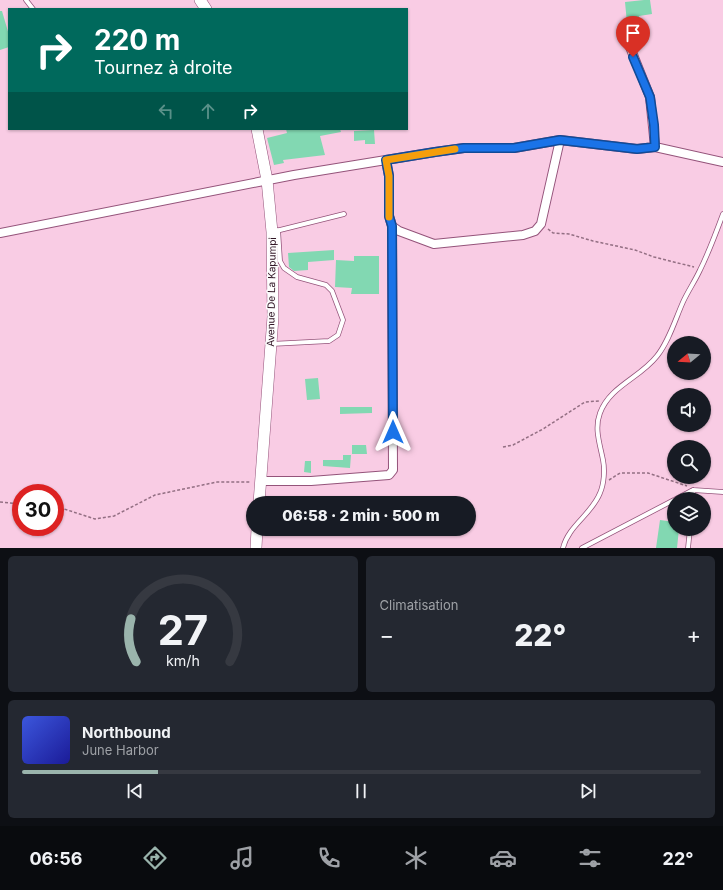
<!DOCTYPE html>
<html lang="fr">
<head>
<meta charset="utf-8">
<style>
	:root { --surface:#171b24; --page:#242831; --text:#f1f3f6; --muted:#9ea1a6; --line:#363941; --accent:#9ab4ac }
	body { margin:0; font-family:Inter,sans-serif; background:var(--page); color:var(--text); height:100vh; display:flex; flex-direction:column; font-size:15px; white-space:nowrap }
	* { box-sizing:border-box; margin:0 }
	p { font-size:13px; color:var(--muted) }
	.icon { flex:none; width:22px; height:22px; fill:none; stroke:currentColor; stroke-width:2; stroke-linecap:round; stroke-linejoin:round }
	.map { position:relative; height:548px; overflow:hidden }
	.side { display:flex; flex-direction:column; gap:8px; padding:8px; background:#0d0f14; flex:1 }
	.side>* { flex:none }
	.top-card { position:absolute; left:8px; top:8px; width:400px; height:122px; border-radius:0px; box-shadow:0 1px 3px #0004; background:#00695c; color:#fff; overflow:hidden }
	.needle { width:26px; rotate:252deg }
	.controls { position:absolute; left:667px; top:336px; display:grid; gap:8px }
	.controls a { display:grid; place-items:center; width:44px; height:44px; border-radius:50%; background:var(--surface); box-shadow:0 1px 3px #0004; font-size:20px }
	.speed { position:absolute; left:12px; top:484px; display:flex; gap:8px; font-size:20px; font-weight:700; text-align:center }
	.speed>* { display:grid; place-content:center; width:52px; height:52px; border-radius:50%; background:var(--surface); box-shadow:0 1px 3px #0004; line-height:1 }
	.speed .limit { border:6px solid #d22; background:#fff; color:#111 }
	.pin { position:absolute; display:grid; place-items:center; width:34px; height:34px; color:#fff; margin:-41px -17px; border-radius:50% 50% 50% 0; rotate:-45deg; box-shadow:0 0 4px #0007 }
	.pin .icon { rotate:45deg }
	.me { position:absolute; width:44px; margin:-22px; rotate:0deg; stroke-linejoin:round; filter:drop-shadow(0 0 3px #0008) }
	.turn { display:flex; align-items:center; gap:14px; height:84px; padding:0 20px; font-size:18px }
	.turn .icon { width:52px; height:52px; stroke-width:2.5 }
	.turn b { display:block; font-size:28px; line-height:34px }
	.lanes { display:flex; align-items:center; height:38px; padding:0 20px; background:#0003; justify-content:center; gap:20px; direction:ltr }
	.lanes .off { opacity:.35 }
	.big { font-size:30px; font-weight:800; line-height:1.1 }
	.side .widget { flex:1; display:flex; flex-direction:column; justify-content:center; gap:6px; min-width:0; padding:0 14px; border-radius:6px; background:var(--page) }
	.side .dial { align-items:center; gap:0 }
	.dial svg { height:104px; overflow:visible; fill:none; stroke:var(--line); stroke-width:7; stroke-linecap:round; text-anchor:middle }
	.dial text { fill:var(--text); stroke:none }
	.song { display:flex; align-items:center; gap:12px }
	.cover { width:48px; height:48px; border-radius:6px; background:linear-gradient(135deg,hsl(230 70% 55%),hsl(240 70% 35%)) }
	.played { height:4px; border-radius:2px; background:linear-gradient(90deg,var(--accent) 20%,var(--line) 20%) }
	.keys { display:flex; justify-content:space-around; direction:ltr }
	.heat { display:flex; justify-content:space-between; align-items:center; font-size:22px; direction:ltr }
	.side .tiles { flex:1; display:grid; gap:8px; grid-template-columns:1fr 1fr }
	.widget:last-child { grid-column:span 2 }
	.trip { position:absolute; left:246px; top:496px; width:230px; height:40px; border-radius:20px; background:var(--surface); box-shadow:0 1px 3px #0004; font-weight:800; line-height:40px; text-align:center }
	.dock { display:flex; height:64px; justify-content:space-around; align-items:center; background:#090b0e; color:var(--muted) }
	.dock .icon { width:28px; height:28px }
	.dock .selected { color:var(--accent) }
	.dock b { font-size:18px; color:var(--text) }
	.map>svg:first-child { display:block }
	.building { fill:#82d8b2 }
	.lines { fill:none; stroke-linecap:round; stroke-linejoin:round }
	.lane-casing { stroke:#94537a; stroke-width:5.5 }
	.street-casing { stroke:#94537a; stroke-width:10 }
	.secondary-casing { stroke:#94537a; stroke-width:12 }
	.path { stroke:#936f83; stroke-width:1.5; stroke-dasharray:3 2; stroke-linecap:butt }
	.lane { stroke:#fff; stroke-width:4 }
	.street { stroke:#fff; stroke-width:8 }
	.secondary { stroke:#fff; stroke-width:11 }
	.route-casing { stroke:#114b97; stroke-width:10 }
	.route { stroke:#1a73e8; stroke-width:7 }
	.slow { stroke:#f59e0b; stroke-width:7 }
	.labels { text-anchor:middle; stroke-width:3; stroke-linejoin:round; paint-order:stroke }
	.street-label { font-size:10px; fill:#301525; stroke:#fcfcfc }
</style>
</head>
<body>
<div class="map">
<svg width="723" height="548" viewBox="0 0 723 548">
	<rect width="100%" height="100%" fill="#f9cce4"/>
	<!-- building -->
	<path class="building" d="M644,0H650L652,14L639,16V21L627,23L625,2Z
		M0,11H2L9,35V47L0,50Z
		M286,129H340L341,132L320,136L325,155L283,160L284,163L274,165L267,138L287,133Z
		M374,130L375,144H365V140L354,141V131Z
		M334,250V260L308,262V270L294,271L289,267L288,253Z
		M354,256H379V294H351L352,288L335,287L336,260L354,261Z
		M318,378L320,399L307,400L305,379Z
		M340,407H372V413L340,414Z
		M352,445H366L367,454H352Z
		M343,455H351L350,468L323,466V460H343Z
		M305,461H311V473L304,472Z
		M660,520L674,522V529H679L677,548H656Z"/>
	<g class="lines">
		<defs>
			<path id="lane" d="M26,0L33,9
				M276,231L344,214
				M271,344L329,341L338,335L343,320L332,291L326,285L297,277L284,268L280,261L278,230
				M693,490L723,492
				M676,499L693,490L692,499
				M563,548C568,526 592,514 600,493C604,484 605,470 603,460C600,444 594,429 600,413C610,386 640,378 657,356C669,341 675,320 683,302C688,291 695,281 700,270C709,252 716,233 723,214
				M582,548L674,500
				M688,548L690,529"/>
			<path id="street" d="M655,147L723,162
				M386,160L389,176V216L392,226L399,231L434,244L523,235L535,231L541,224L560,140
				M0,233L294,175L435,152L464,148H514L560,140L637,149L655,147L650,97L624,32
				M260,481H311L389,475L393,470L392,226"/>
			<path id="secondary" d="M200,0L206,9
				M257,129L267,180L272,232L273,317L259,503
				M256,548L257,529"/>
		</defs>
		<!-- lane casing -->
		<use href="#lane" class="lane-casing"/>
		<!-- street casing -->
		<use href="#street" class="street-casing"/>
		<!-- secondary casing -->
		<use href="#secondary" class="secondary-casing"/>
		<!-- path -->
		<path class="path" d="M548,229L553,233L569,234L593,241L635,250L654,257L694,267
			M503,447L513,445L543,429L585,402L599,401
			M609,480L620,473H648L687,486
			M0,502L21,504
			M55,506L95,519L114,516L155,495L217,482H250"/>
		<!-- lane -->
		<use href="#lane" class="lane"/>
		<!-- street -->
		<use href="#street" class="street"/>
		<!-- secondary -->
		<use href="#secondary" class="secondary"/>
	</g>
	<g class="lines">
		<defs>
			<path id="route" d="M393,432L392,226L389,216V176L386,160L435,152L464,148H514L560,140L637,149L655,147L654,125L650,97L633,57"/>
		</defs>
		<!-- route casing -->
		<use href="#route" class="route-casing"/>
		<!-- route -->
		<use href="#route" class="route"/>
		<!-- slow -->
		<path class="slow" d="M389,217V176L386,160L455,149"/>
	</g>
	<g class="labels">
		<!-- street labels -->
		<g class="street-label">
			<text transform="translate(271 292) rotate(-89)" y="4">Avenue De La Kapumpi</text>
		</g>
	</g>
</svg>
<div class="controls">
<a><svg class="needle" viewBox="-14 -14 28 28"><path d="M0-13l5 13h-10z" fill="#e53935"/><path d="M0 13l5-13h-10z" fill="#9ea1a6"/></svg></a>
<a><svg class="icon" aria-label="sound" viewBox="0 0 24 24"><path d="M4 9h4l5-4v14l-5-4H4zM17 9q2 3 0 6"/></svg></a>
<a><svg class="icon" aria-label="search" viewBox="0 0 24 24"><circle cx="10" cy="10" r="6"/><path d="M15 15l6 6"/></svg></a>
<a><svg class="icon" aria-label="layers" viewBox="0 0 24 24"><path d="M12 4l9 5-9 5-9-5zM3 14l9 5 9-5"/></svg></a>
</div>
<div class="speed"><div class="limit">30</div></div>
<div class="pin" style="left:633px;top:57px;background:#d93025"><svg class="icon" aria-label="arrive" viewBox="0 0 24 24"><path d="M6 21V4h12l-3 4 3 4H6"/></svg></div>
<svg class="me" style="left:393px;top:432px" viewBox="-20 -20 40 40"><path d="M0-17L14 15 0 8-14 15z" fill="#1a73e8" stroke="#fff" stroke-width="4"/></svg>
<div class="trip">06:58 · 2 min · 500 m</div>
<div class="top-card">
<div class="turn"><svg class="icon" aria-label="right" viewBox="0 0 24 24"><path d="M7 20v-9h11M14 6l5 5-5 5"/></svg><div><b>220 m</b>Tournez à droite</div></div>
<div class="lanes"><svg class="icon off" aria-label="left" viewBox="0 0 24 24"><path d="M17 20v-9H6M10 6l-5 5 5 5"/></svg><svg class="icon off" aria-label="ahead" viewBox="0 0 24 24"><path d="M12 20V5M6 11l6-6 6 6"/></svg><svg class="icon" aria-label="right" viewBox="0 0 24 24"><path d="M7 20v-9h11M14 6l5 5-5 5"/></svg></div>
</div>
</div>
<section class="side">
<div class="tiles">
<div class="widget dial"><svg viewBox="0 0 100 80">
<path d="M14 69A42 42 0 1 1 86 69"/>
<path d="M14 69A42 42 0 0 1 10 36" stroke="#9ab4ac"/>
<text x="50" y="56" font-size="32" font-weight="700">27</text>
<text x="50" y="72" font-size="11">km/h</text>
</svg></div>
<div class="widget"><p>Climatisation</p>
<div class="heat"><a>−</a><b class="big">22°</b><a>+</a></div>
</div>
<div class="widget">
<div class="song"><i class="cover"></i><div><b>Northbound</b><p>June Harbor</p></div></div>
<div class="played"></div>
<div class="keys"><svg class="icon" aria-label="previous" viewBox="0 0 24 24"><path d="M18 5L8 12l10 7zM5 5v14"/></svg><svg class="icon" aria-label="pause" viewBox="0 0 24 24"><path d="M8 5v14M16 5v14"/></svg><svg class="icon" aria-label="next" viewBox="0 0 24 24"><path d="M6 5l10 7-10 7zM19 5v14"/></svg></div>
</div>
</div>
</section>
<nav class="dock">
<b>06:56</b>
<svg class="icon selected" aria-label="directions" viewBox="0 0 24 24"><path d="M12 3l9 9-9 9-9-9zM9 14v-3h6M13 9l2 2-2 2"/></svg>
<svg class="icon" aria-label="music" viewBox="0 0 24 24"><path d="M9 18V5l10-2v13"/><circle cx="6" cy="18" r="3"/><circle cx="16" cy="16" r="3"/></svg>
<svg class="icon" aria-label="phone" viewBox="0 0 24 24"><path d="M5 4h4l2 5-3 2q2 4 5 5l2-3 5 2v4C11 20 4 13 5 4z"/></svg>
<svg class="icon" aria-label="climate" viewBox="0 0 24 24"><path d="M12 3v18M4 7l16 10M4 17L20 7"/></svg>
<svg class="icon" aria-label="car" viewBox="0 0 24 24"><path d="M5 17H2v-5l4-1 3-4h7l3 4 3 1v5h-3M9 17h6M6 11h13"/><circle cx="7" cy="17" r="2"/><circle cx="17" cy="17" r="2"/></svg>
<svg class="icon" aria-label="filters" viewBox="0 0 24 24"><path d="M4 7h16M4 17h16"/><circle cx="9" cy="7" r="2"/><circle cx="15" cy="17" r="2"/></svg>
<b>22°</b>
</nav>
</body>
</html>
